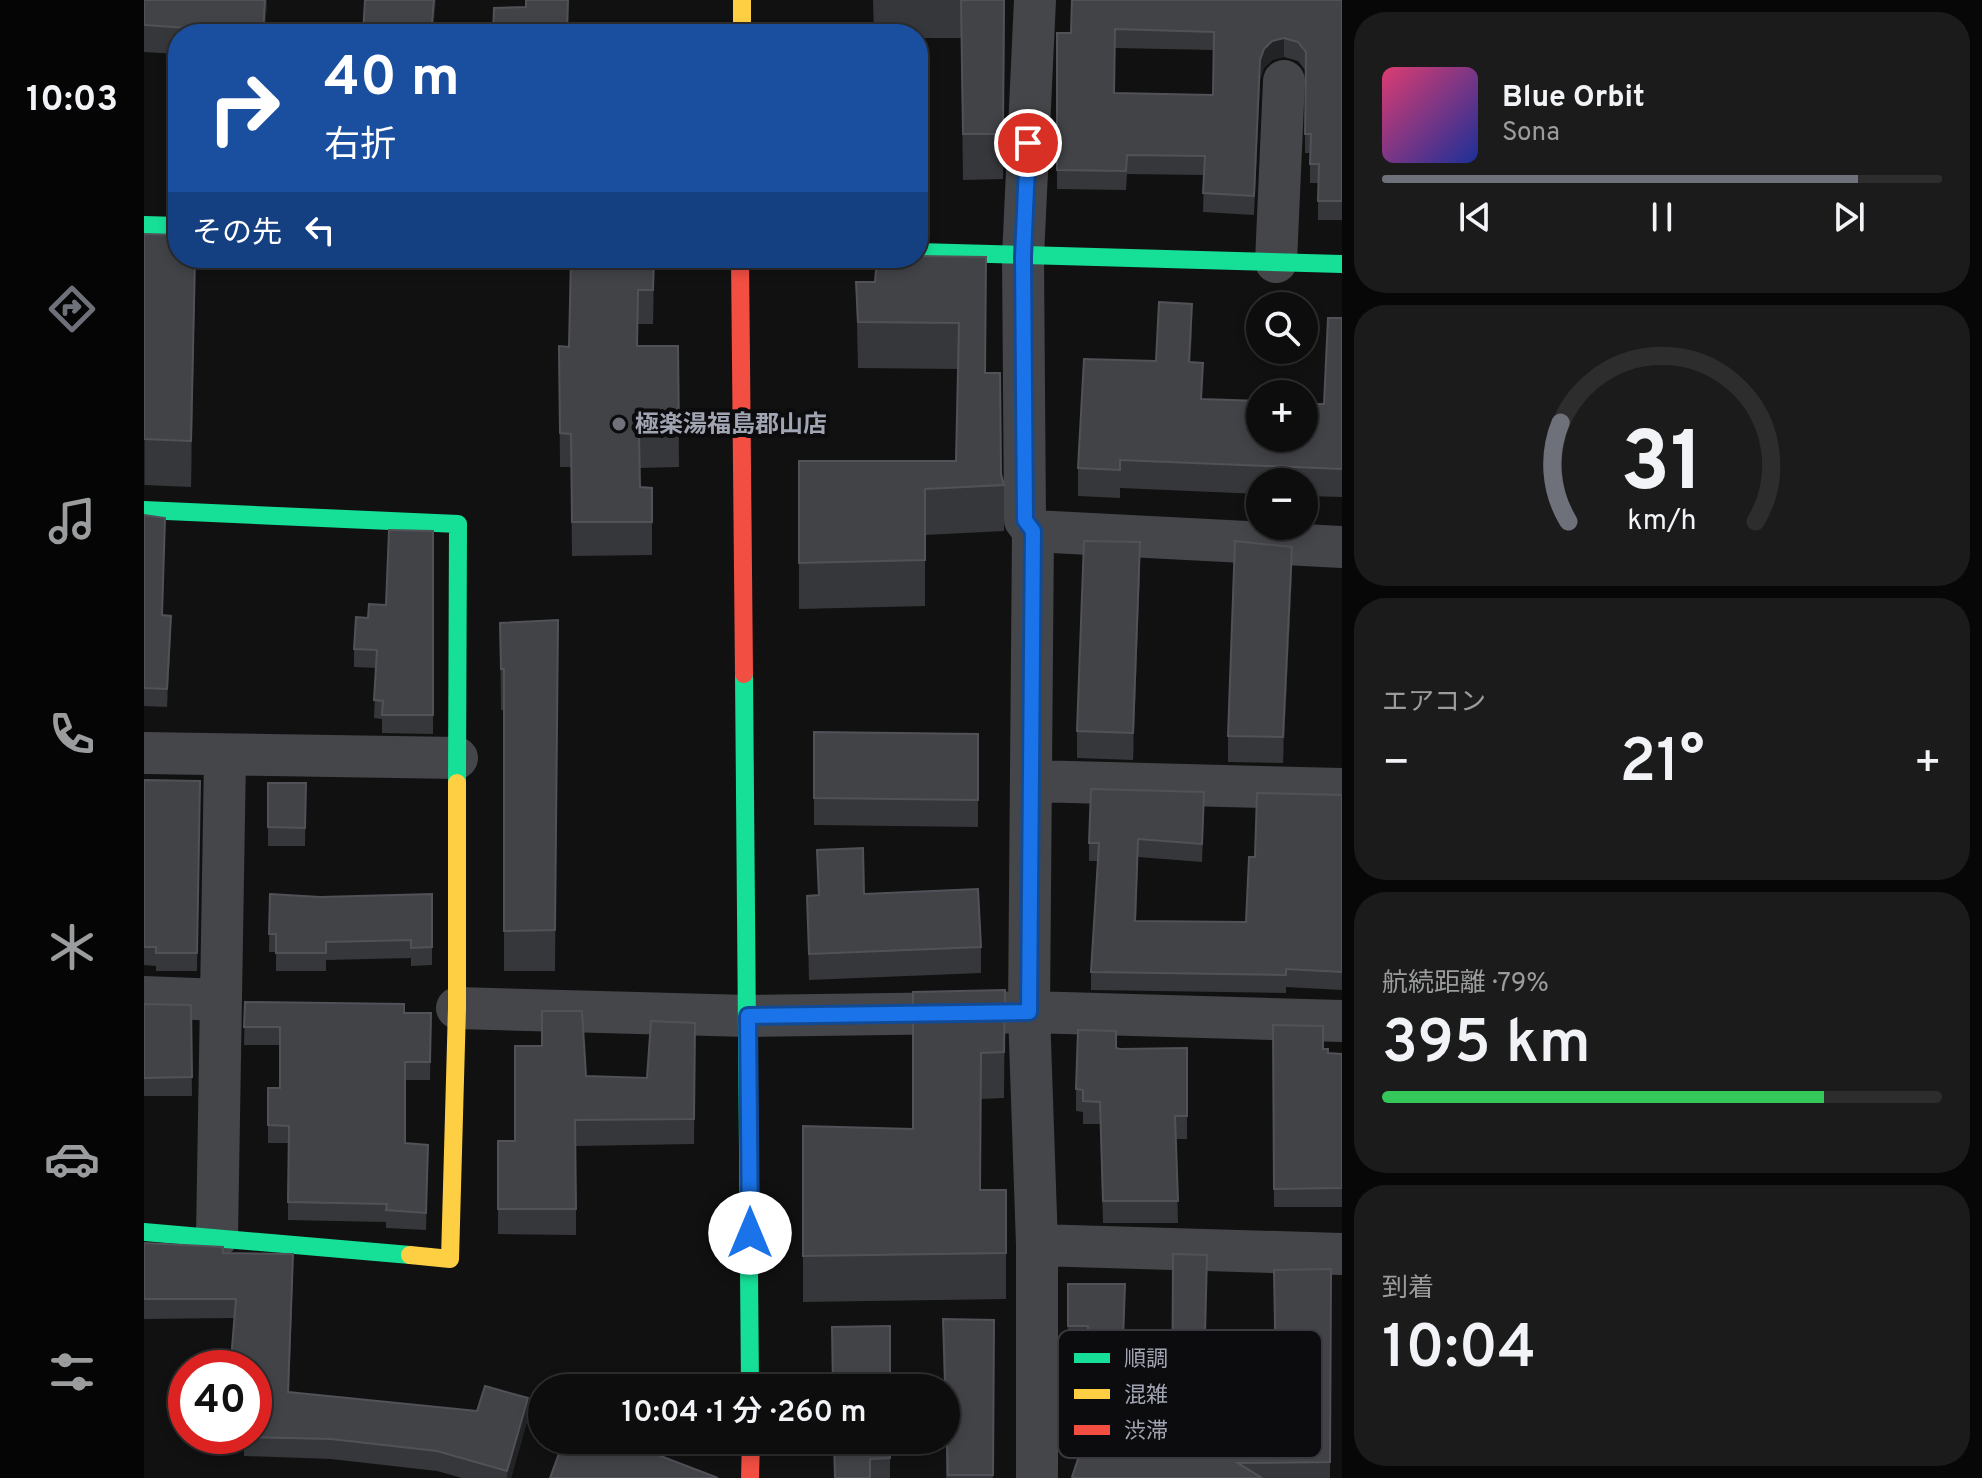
<!DOCTYPE html>
<html lang="ja">
<head>
<meta charset="utf-8">
<style>
	:root { --surface:#0d0d0d; --page:#1b1b1b; --text:#f1f3f6; --muted:#9a9c9d; --line:#2d2d2e; --accent:#6f717a }
	body { margin:0; font-family:Overpass,"Noto Sans JP",sans-serif; background:var(--page); color:var(--text); height:100vh; display:flex; flex-direction:column; font-size:30px; white-space:nowrap }
	* { box-sizing:border-box; margin:0 }
	p { font-size:26px; color:var(--muted) }
	.icon { flex:none; width:44px; height:44px; fill:none; stroke:currentColor; stroke-width:2; stroke-linecap:round; stroke-linejoin:round }
	.map { position:relative; flex:1; overflow:hidden }
	.panel { display:flex; flex-direction:column; gap:12px; padding:12px; background:#070707; width:640px }
	.panel>* { flex:none }
	.banner { position:absolute; left:24px; top:24px; width:760px; height:244px; border-radius:32px; box-shadow:0 4px 12px #0003,0 0 0 2px var(--line); background:#1a4fa0; color:#fff; overflow:hidden }
	.controls { position:absolute; left:1102px; top:292px; display:grid; gap:16px }
	.controls a { display:grid; place-items:center; width:72px; height:72px; border-radius:50%; background:var(--surface); box-shadow:0 4px 12px #0003,0 0 0 2px var(--line); font-size:40px }
	.speed { position:absolute; left:24px; top:1350px; display:flex; gap:16px; font-size:40px; font-weight:700; text-align:center }
	.speed>* { display:grid; place-content:center; width:104px; height:104px; border-radius:50%; background:var(--surface); box-shadow:0 4px 12px #0003,0 0 0 2px var(--line); line-height:1 }
	.speed .limit { border:12px solid #d22; background:#fff; color:#111 }
	.pin { position:absolute; display:grid; place-items:center; width:68px; height:68px; color:#fff; margin:-34px; border:4px solid #fff; border-radius:50%; box-shadow:0 2px 8px #0007 }
	.me { position:absolute; width:88px; margin:-44px; rotate:0deg; stroke-linejoin:round; filter:drop-shadow(0 0 6px #0008) }
	.turn { display:flex; align-items:center; gap:28px; height:168px; padding:0 24px; font-size:36px }
	.turn .icon { width:104px; height:104px; stroke-width:2.5 }
	.turn b { display:block; font-size:56px; line-height:68px }
	.then { display:flex; align-items:center; height:76px; padding:0 24px; background:#0003; gap:16px; font-size:30px }
	.big { font-size:60px; font-weight:600; line-height:1.1 }
	.panel .tile { flex:1; display:flex; flex-direction:column; justify-content:center; gap:12px; min-width:0; padding:0 28px; border-radius:32px; background:var(--page) }
	.panel .dial { align-items:center; gap:0 }
	.dial svg { height:208px; overflow:visible; fill:none; stroke:var(--line); stroke-width:7; stroke-linecap:round; text-anchor:middle }
	.dial text { fill:var(--text); stroke:none }
	.song { display:flex; align-items:center; gap:24px }
	.cover { width:96px; height:96px; border-radius:12px; background:linear-gradient(135deg,hsl(340 70% 55%),hsl(230 70% 35%)) }
	.played { height:8px; border-radius:4px; background:linear-gradient(90deg,var(--accent) 85%,var(--line) 85%) }
	.keys { display:flex; justify-content:space-around; direction:ltr }
	.heat { display:flex; justify-content:space-between; align-items:center; font-size:44px; direction:ltr }
	.charge { height:12px; border-radius:6px; background:linear-gradient(90deg,#34c759 79%,var(--line) 0) }
	.trip { position:absolute; left:384px; top:1374px; width:432px; height:80px; border-radius:40px; background:var(--surface); box-shadow:0 4px 12px #0003,0 0 0 2px var(--line); font-weight:600; line-height:80px; text-align:center }
	main { display:flex; flex:1; min-height:0 }
	.tabs { display:flex; flex-direction:column; width:144px; justify-content:space-around; align-items:center; background:#050505; color:var(--muted) }
	.tabs .icon { width:56px; height:56px }
	.tabs .active { color:var(--accent) }
	.tabs b { font-size:36px; color:var(--text) }
	.map>svg:first-child { display:block }
	.lines { fill:none; stroke-linecap:round; stroke-linejoin:round }
	.street { stroke:#45464a; stroke-width:42 }
	.fast { stroke:#16e098; stroke-width:18 }
	.slow { stroke:#ffcf43; stroke-width:18 }
	.jam { stroke:#f24e42; stroke-width:18 }
	.wall { fill:#36373a; fill-rule:evenodd }
	.shaded-wall { fill:#222324 }
	.building { fill:#424347; stroke:#505258; stroke-width:2; fill-rule:evenodd }
	.route-casing { stroke:#114b97; stroke-width:20 }
	.route { stroke:#1a73e8; stroke-width:14 }
	.poi-dot { fill:#6f717a; stroke:#0c0b0d; stroke-width:3 }
	.labels { text-anchor:middle; stroke-width:8; stroke-linejoin:round; paint-order:stroke }
	.poi-label { font-size:24px; font-weight:bold; fill:#a1a5b3; stroke:#0c0b0d; text-anchor:start }
	.key { fill:#0c0b0d; stroke:#39393f; stroke-width:2 }
	.key-label { font-size:22px; fill:#a1a5b3 }
</style>
</head>
<body>
<main>
<nav class="tabs">
<b>10:03</b>
<svg class="icon active" aria-label="directions" viewBox="0 0 24 24"><path d="M12 3l9 9-9 9-9-9zM9 14v-3h6M13 9l2 2-2 2"/></svg>
<svg class="icon" aria-label="music" viewBox="0 0 24 24"><path d="M9 18V5l10-2v13"/><circle cx="6" cy="18" r="3"/><circle cx="16" cy="16" r="3"/></svg>
<svg class="icon" aria-label="phone" viewBox="0 0 24 24"><path d="M5 4h4l2 5-3 2q2 4 5 5l2-3 5 2v4C11 20 4 13 5 4z"/></svg>
<svg class="icon" aria-label="climate" viewBox="0 0 24 24"><path d="M12 3v18M4 7l16 10M4 17L20 7"/></svg>
<svg class="icon" aria-label="car" viewBox="0 0 24 24"><path d="M5 17H2v-5l4-1 3-4h7l3 4 3 1v5h-3M9 17h6M6 11h13"/><circle cx="7" cy="17" r="2"/><circle cx="17" cy="17" r="2"/></svg>
<svg class="icon" aria-label="filters" viewBox="0 0 24 24"><path d="M4 7h16M4 17h16"/><circle cx="9" cy="7" r="2"/><circle cx="15" cy="17" r="2"/></svg>
</nav>
<div class="map">
<svg width="1198" height="1478" viewBox="0 0 1198 1478">
	<rect width="100%" height="100%" fill="#111"/>
	<g class="lines">
		<!-- street -->
		<path class="street" d="M1132,262L1140,81
			M889,531L881,520L879,257L891,0
			M1198,547L889,531L885,1012L893,1245L1198,1254
			M0,753L313,758
			M887,781L1198,789
			M0,997L77,1000
			M313,1008L604,1016L885,1012L1198,1021
			M73,1237L81,757
			M893,1478V1245"/>
		<!-- fast -->
		<path class="fast" d="M0,225L34,226
			M774,252L1198,264
			M0,510L314,524L313,783
			M600,674L606,1388
			M0,1232L266,1255"/>
		<!-- slow -->
		<path class="slow" d="M598,0V34
			M266,1255L306,1259L313,1008V783"/>
		<!-- jam -->
		<path class="jam" d="M596,258L600,674
			M606,1478L607,1440"/>
	</g>
	<!-- wall -->
	<path class="wall" d="M0,0H123L121,34H34V54L0,52Z
		M729,0H861L859,179L819,180L817,38H774V34H730Z
		M1198,0V220H1174V183H1166V153H1161V70L1154,61L1140,57L1128,60L1120,68L1116,79L1110,215L1059,212L1060,175L983,174L982,190L913,189V33H927ZM971,48L1070,50L1069,95L970,93Z
		M0,234L51,282L47,487L0,485Z
		M842,257L841,373L857,474L860,485V531L781,535V606L655,609V563L812,461L814,369L714,368L712,282H731Z
		M510,258L509,324H494V346H534L535,467L495,468L496,487L508,488V555L428,556L427,467H416L415,346L425,347Z
		M1198,318V497L1160,496V482H1116V494L976,488V498L934,496V468L1012,361L1048,332L1046,362L1058,399L1180,404Z
		M0,515L19,615L27,634L23,707L0,706Z
		M289,531V734L238,733V719L230,718L232,668L210,667V649L224,618L242,605Z
		M996,569L989,760L933,758V731Z
		M1148,573L1139,763L1084,762V736Z
		M414,620L411,971H360V710H357L356,623Z
		M670,732L834,734V827L670,825Z
		M0,780L56,781L53,971H12V966L0,965Z
		M124,783H162L161,846H124Z
		M1198,795V990L1142,987V993L947,990V972L954,861H945V843L1060,809L1058,862L994,857L992,921L1102,922L1111,857Z
		M673,850L720,894L837,947V973L665,980L663,896L674,895Z
		M126,894L176,897L288,894V965L267,966V958L182,960V971H132V952H125Z
		M861,990L860,1098L837,1099V1190H862V1299L659,1302V1126L769,1129Z
		M101,1002L260,1013H287L286,1080H261V1143L284,1145L282,1230L242,1228V1222L144,1220V1143H124V1088H136V1045H100Z
		M0,1004L47,1005L48,1096H0Z
		M551,1023L550,1144L432,1146V1235L354,1234V1141H371L442,1076L503,1078Z
		M1129,1025L1179,1049L1184,1053L1198,1054V1207H1130Z
		M972,1048H1043V1139H1032L1034,1223H959L956,1124H939V1112L932,1111V1089Z
		M0,1243L79,1253L149,1274L145,1392L384,1418L367,1478H318L293,1471L187,1459L100,1456V1436L110,1368H87L90,1318L0,1319Z
		M1187,1269L1186,1478H928L948,1417H942L943,1345H924V1284L981,1303L976,1421L1028,1439L1060,1372L1077,1384H1132Z
		M799,1319L850,1320L849,1478H802V1388H800Z
		M690,1440H746V1478H691Z"/>
	<!-- shaded-wall -->
	<path class="shaded-wall" d="M121,0H123L121,34H119Z
		M290,0H292L289,34H287Z
		M1140,38V57L1128,60L1120,68L1116,79L1110,215L1116,60L1120,49L1128,41Z
		M51,258V282L47,487V441Z
		M510,258V292L509,324V290Z
		M1048,304V332L1045,390V362Z
		M0,439H1V485H0Z
		M996,542V569L989,760V733Z
		M1148,547V573L1139,763V737Z
		M27,616V634L23,707V689Z
		M149,1254V1274L144,1412V1392Z
		M384,1398V1418L367,1478H363V1471Z"/>
	<!-- building -->
	<path class="building" d="M0,0H121L119,33L0,25Z
		M221,0H290L287,34H219Z
		M382,0H424L423,34H349L350,8L382,7Z
		M817,0H860L859,134H819Z
		M928,0H1198V201H1174L1175,164H1166L1167,134H1161L1162,52L1154,42L1140,38L1128,41L1120,49L1116,60L1110,196L1059,193L1061,156L983,155L982,171L913,170V33H927ZM971,29L1070,32L1069,95L970,93Z
		M711,23V34H658V25Z
		M0,234L34,235V258H51L47,441L0,439Z
		M774,256L842,257L841,373H856L857,474L860,485L781,489V560L655,563V461H812L815,323L714,322L712,282H731L733,258H774Z
		M427,258H510L509,290H494L493,346H534L535,434H495L496,487L508,488V522H428L427,434L416,433L415,346L425,347Z
		M1015,302L1048,304L1045,362L1059,363L1057,399L1116,401V438H1160V404H1180L1184,318H1198V469L976,460V470L934,468L940,359L1012,361Z
		M0,515L21,518L18,615L27,616L23,689L0,688Z
		M245,530L289,531V715H238L239,701L230,700L233,650L210,649L212,617L224,618L225,604L242,605Z
		M940,541L996,542L989,733L933,731Z
		M1091,541L1148,547L1139,737L1084,736Z
		M414,620L411,930L360,931V669H357L356,623Z
		M670,732L834,734V800L670,798Z
		M0,780L56,781L53,953H12V947H0Z
		M124,783H162L161,828L124,827Z
		M947,789L1060,792L1058,844L994,839L991,921L1102,922L1105,857H1111L1113,793L1198,795V972L1142,969V975L947,972L955,843H945Z
		M719,848L720,894L834,889L837,947L665,954L663,896L675,895L673,850Z
		M126,894L176,897L288,894V947L267,948V940L182,942V953H132V934H125Z
		M861,990L860,1052L837,1053L836,1190H862V1253L659,1256V1126L769,1129V992Z
		M101,1002L260,1004V1013H287L286,1062H261V1143L284,1145L282,1213L242,1210L243,1204L144,1202L145,1126L124,1125V1088H136V1027H100Z
		M0,1004L47,1005L48,1077L0,1078Z
		M398,1011H438L442,1076L503,1078L507,1021L551,1023L550,1119L431,1120L432,1209H354V1141H371V1046H398Z
		M1129,1025L1179,1026V1049H1184V1053L1198,1054V1188L1130,1189Z
		M934,1030L972,1031V1048L976,1049L1043,1048V1116H1031L1034,1201H959L956,1102L939,1101V1090L932,1089Z
		M0,1243L79,1247V1253L149,1254L144,1392L333,1411L341,1386L384,1398L363,1471L293,1451L187,1439L100,1437L110,1436V1368H104V1361L87,1360L92,1299H0Z
		M1029,1254L1063,1255L1060,1372H1077V1384H1132L1130,1270L1187,1269L1186,1462L1094,1463L1118,1478H932L928,1477L954,1399L942,1398L944,1326H924V1284H981L976,1421L1028,1439Z
		M799,1319L850,1320L849,1475H804Z
		M746,1326V1388H689L688,1327Z
		M420,1440H475L574,1478H406Z
		M690,1440H746V1458L726,1459V1478H691Z"/>
	<g class="lines">
		<defs>
			<path id="route" d="M606,1233L604,1016L885,1012L889,531L881,520L879,257L884,143"/>
		</defs>
		<!-- route casing -->
		<use href="#route" class="route-casing"/>
		<!-- route -->
		<use href="#route" class="route"/>
	</g>
	<!-- markers -->
	<circle class="poi-dot" cx="475" cy="424" r="8"/>
	<g class="labels">
		<!-- poi labels -->
		<g class="poi-label">
			<text x="491" y="432">極楽湯福島郡山店</text>
		</g>
	</g>
	<!-- legend -->
	<rect x="914" y="1330" width="264" height="128" rx="12" class="key"/>
	<rect x="930" y="1353" width="36" height="10" fill="#16e098"/>
	<rect x="930" y="1389" width="36" height="10" fill="#ffcf43"/>
	<rect x="930" y="1425" width="36" height="10" fill="#f24e42"/>
	<g class="key-label">
		<text x="980" y="1366">順調</text>
		<text x="980" y="1402">混雑</text>
		<text x="980" y="1438">渋滞</text>
	</g>
</svg>
<div class="controls">
<a><svg class="icon" aria-label="search" viewBox="0 0 24 24"><circle cx="10" cy="10" r="6"/><path d="M15 15l6 6"/></svg></a>
<a>+</a>
<a>−</a>
</div>
<div class="speed"><div class="limit">40</div></div>
<div class="pin" style="left:884px;top:143px;background:#d93025"><svg class="icon" aria-label="arrive" viewBox="0 0 24 24"><path d="M6 21V4h12l-3 4 3 4H6"/></svg></div>
<svg class="me" style="left:606px;top:1233px" viewBox="-20 -20 40 40"><circle r="19" fill="#fff"/><path d="M0-13L10 11 0 6-10 11z" fill="#1a73e8"/></svg>
<div class="trip">10:04 · 1 分 · 260 m</div>
<div class="banner">
<div class="turn"><svg class="icon" aria-label="right" viewBox="0 0 24 24"><path d="M7 20v-9h11M14 6l5 5-5 5"/></svg><div><b>40 m</b>右折</div></div>
<div class="then">その先<svg class="icon" aria-label="left" viewBox="0 0 24 24"><path d="M17 20v-9H6M10 6l-5 5 5 5"/></svg></div>
</div>
</div>
<section class="panel">
<div class="tile">
<div class="song"><i class="cover"></i><div><b>Blue Orbit</b><p>Sona</p></div></div>
<div class="played"></div>
<div class="keys"><svg class="icon" aria-label="previous" viewBox="0 0 24 24"><path d="M18 5L8 12l10 7zM5 5v14"/></svg><svg class="icon" aria-label="pause" viewBox="0 0 24 24"><path d="M8 5v14M16 5v14"/></svg><svg class="icon" aria-label="next" viewBox="0 0 24 24"><path d="M6 5l10 7-10 7zM19 5v14"/></svg></div>
</div>
<div class="tile dial"><svg viewBox="0 0 100 80">
<path d="M14 69A42 42 0 1 1 86 69"/>
<path d="M14 69A42 42 0 0 1 11 31" stroke="#6f717a"/>
<text x="50" y="56" font-size="32" font-weight="700">31</text>
<text x="50" y="72" font-size="11">km/h</text>
</svg></div>
<div class="tile"><p>エアコン</p>
<div class="heat"><a>−</a><b class="big">21°</b><a>+</a></div>
</div>
<div class="tile"><p>航続距離 · 79%</p><b class="big">395 km</b><div class="charge"></div></div>
<div class="tile"><p>到着</p><b class="big">10:04</b></div>
</section>
</main>
</body>
</html>
